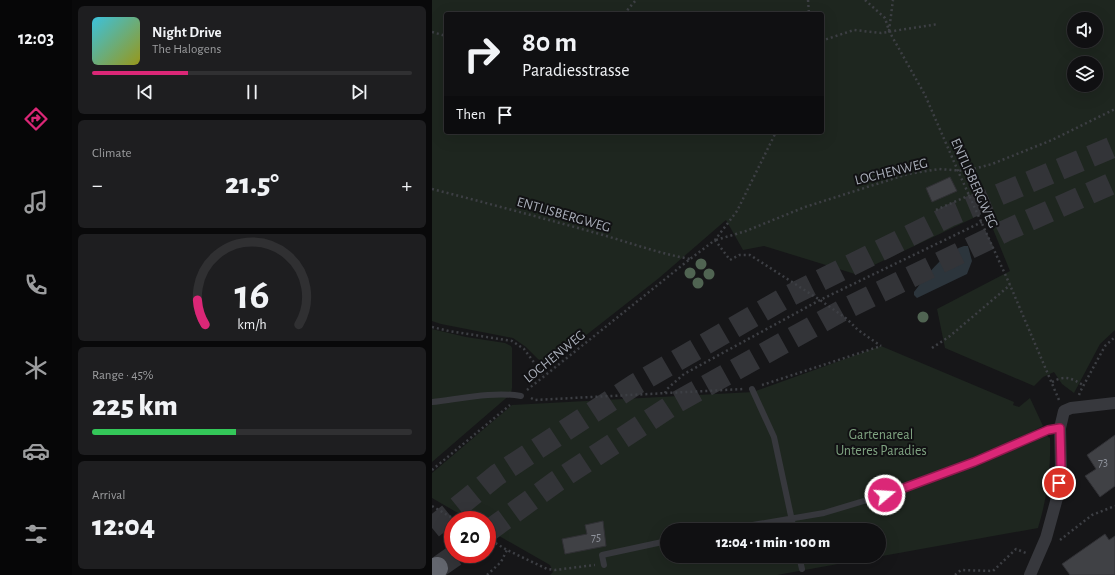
<!DOCTYPE html>
<html lang="en">
<head>
<meta charset="utf-8">
<style>
	:root { --surface:#101012; --page:#1e1e20; --text:#f1f3f6; --muted:#9c9d9f; --line:#303032; --accent:#db2777 }
	body { margin:0; font-family:"Alegreya Sans",sans-serif; background:var(--page); color:var(--text); height:100vh; display:flex; flex-direction:column; font-size:15px; white-space:nowrap }
	* { box-sizing:border-box; margin:0 }
	p { font-size:13px; color:var(--muted) }
	.icon { flex:none; width:22px; height:22px; fill:none; stroke:currentColor; stroke-width:2; stroke-linecap:round; stroke-linejoin:round }
	.map { position:relative; flex:1; overflow:hidden }
	.details { display:flex; flex-direction:column; gap:6px; padding:6px; background:#09090a; width:360px }
	.details>* { flex:none }
	.guide { position:absolute; left:12px; top:12px; width:380px; height:122px; border-radius:4px; box-shadow:0 4px 16px #0002,0 0 0 1px var(--line); background:#101012; color:var(--text); overflow:hidden }
	.controls { position:absolute; left:635px; top:12px; display:grid; gap:8px }
	.controls a { display:grid; place-items:center; width:36px; height:36px; border-radius:50%; background:var(--surface); box-shadow:0 4px 16px #0002,0 0 0 1px var(--line); font-size:20px }
	.speed { position:absolute; left:12px; top:511px; display:flex; gap:8px; font-size:20px; font-weight:700; text-align:center }
	.speed>* { display:grid; place-content:center; width:52px; height:52px; border-radius:50%; background:var(--surface); box-shadow:0 4px 16px #0002,0 0 0 1px var(--line); line-height:1 }
	.speed .limit { border:6px solid #d22; background:#fff; color:#111 }
	.pin { position:absolute; display:grid; place-items:center; width:34px; height:34px; color:#fff; margin:-17px; border:2px solid #fff; border-radius:50%; box-shadow:0 1px 4px #0007 }
	.me { position:absolute; width:44px; margin:-22px; rotate:72deg; stroke-linejoin:round; filter:drop-shadow(0 0 3px #0008) }
	.turn { display:flex; align-items:center; gap:14px; height:84px; padding:0 12px; font-size:18px }
	.turn .icon { width:52px; height:52px; stroke-width:2.5 }
	.turn b { display:block; font-size:28px; line-height:34px }
	.then { display:flex; align-items:center; height:38px; padding:0 12px; background:#0003; gap:8px; font-size:15px }
	.big { font-size:30px; font-weight:800; line-height:1.1 }
	.details .tile { flex:1; display:flex; flex-direction:column; justify-content:center; gap:6px; min-width:0; padding:0 14px; border-radius:6px; background:var(--page) }
	.details .dial { align-items:center; gap:0 }
	.dial svg { height:104px; overflow:visible; fill:none; stroke:var(--line); stroke-width:7; stroke-linecap:round; text-anchor:middle }
	.dial text { fill:var(--text); stroke:none }
	.song { display:flex; align-items:center; gap:12px }
	.cover { width:48px; height:48px; border-radius:6px; background:linear-gradient(135deg,hsl(190 70% 55%),hsl(60 70% 35%)) }
	.played { height:4px; border-radius:2px; background:linear-gradient(90deg,var(--accent) 30%,var(--line) 30%) }
	.keys { display:flex; justify-content:space-around; direction:ltr }
	.heat { display:flex; justify-content:space-between; align-items:center; font-size:22px; direction:ltr }
	.charge { height:6px; border-radius:3px; background:linear-gradient(90deg,#34c759 45%,var(--line) 0) }
	.trip { position:absolute; left:228px; top:523px; width:226px; height:40px; border-radius:20px; background:var(--surface); box-shadow:0 4px 16px #0002,0 0 0 1px var(--line); font-weight:800; line-height:40px; text-align:center }
	main { display:flex; flex:1; min-height:0 }
	.dock { display:flex; flex-direction:column; width:72px; justify-content:space-around; align-items:center; background:#060607; color:var(--muted) }
	.dock .icon { width:28px; height:28px }
	.dock .on { color:var(--accent) }
	.dock b { font-size:18px; color:var(--text) }
	.map>svg:first-child { display:block }
	.green { fill:#1e261f; fill-rule:evenodd }
	.water { fill:#2c353c }
	.building { fill:#404145; stroke:#303034 }
	.lines { fill:none; stroke-linecap:round; stroke-linejoin:round }
	.highway-tunnel { stroke:#333438; stroke-width:22; stroke-dasharray:22 11; stroke-linecap:butt }
	.path { stroke:#3d3f44; stroke-width:2.5; stroke-dasharray:2 3; stroke-linecap:butt }
	.lane { stroke:#37383d; stroke-width:6 }
	.street { stroke:#37383d; stroke-width:12 }
	.highway { stroke:#63666e; stroke-width:22 }
	.tree { fill:#506452 }
	.route-casing { stroke:#8e194d; stroke-width:10 }
	.route { stroke:#db2777; stroke-width:7 }
	.labels { text-anchor:middle; stroke-width:4; stroke-linejoin:round; paint-order:stroke }
	.number-label { font-size:12px; fill:#8e929b }
	.street-label { font-size:14px; fill:#a8adb8; stroke:#111113 }
	.park-label { font-size:14px; fill:#7fa381; stroke:#111113 }
</style>
</head>
<body>
<main>
<nav class="dock">
<b>12:03</b>
<svg class="icon on" aria-label="directions" viewBox="0 0 24 24"><path d="M12 3l9 9-9 9-9-9zM9 14v-3h6M13 9l2 2-2 2"/></svg>
<svg class="icon" aria-label="music" viewBox="0 0 24 24"><path d="M9 18V5l10-2v13"/><circle cx="6" cy="18" r="3"/><circle cx="16" cy="16" r="3"/></svg>
<svg class="icon" aria-label="phone" viewBox="0 0 24 24"><path d="M5 4h4l2 5-3 2q2 4 5 5l2-3 5 2v4C11 20 4 13 5 4z"/></svg>
<svg class="icon" aria-label="climate" viewBox="0 0 24 24"><path d="M12 3v18M4 7l16 10M4 17L20 7"/></svg>
<svg class="icon" aria-label="car" viewBox="0 0 24 24"><path d="M5 17H2v-5l4-1 3-4h7l3 4 3 1v5h-3M9 17h6M6 11h13"/><circle cx="7" cy="17" r="2"/><circle cx="17" cy="17" r="2"/></svg>
<svg class="icon" aria-label="filters" viewBox="0 0 24 24"><path d="M4 7h16M4 17h16"/><circle cx="9" cy="7" r="2"/><circle cx="15" cy="17" r="2"/></svg>
</nav>
<section class="details">
<div class="tile">
<div class="song"><i class="cover"></i><div><b>Night Drive</b><p>The Halogens</p></div></div>
<div class="played"></div>
<div class="keys"><svg class="icon" aria-label="previous" viewBox="0 0 24 24"><path d="M18 5L8 12l10 7zM5 5v14"/></svg><svg class="icon" aria-label="pause" viewBox="0 0 24 24"><path d="M8 5v14M16 5v14"/></svg><svg class="icon" aria-label="next" viewBox="0 0 24 24"><path d="M6 5l10 7-10 7zM19 5v14"/></svg></div>
</div>
<div class="tile"><p>Climate</p>
<div class="heat"><a>−</a><b class="big">21.5°</b><a>+</a></div>
</div>
<div class="tile dial"><svg viewBox="0 0 100 80">
<path d="M14 69A42 42 0 1 1 86 69"/>
<path d="M14 69A42 42 0 0 1 8 50" stroke="#db2777"/>
<text x="50" y="56" font-size="32" font-weight="700">16</text>
<text x="50" y="72" font-size="11">km/h</text>
</svg></div>
<div class="tile"><p>Range · 45%</p><b class="big">225 km</b><div class="charge"></div></div>
<div class="tile"><p>Arrival</p><b class="big">12:04</b></div>
</section>
<div class="map">
<svg width="683" height="575" viewBox="0 0 683 575">
	<rect width="100%" height="100%" fill="#161618"/>
	<!-- green -->
	<path class="green" d="M0,0H683V330L668,344L642,393L630,384L622,372L611,377L602,386L513,348L505,309L578,271L554,212L423,274L332,246L311,250L294,220L227,278L116,365L106,359L94,347L81,338L9,324L0,321ZM14,14H390V132H14ZM642,19H664V41H642ZM642,63H664V85H642Z
		M0,329L34,337L73,343L79,346L80,348V388L79,394L0,462Z
		M449,346L582,402L581,405L587,407L598,398L611,426L603,430L607,438L614,435L618,438C619,469 615,498 606,528L345,575H118L121,572L118,565L55,529V520H38L0,498V473L80,405L321,392ZM235,530H447V556H235Z"/>
	<!-- water -->
	<path class="water" d="M532,246H536L540,261L535,274L485,298L482,295V292C495,275 511,253 532,246Z"/>
	<!-- building -->
	<path class="building" d="M518,177L525,191L500,202L494,188Z
		M683,435V486L668,497L653,476L664,469L655,455Z
		M171,521L174,546L133,554L130,539L155,534L153,525Z
		M673,534L677,540L683,536V575H638L630,564Z"/>
	<g class="lines">
		<!-- highway-tunnel -->
		<path class="highway-tunnel" d="M0,528L65,475L204,384L351,299L519,215L683,146
			M55,532L125,481L245,402L411,310L573,231L683,182
			M5,568L25,554"/>
		<!-- path -->
		<path class="path" d="M376,0L377,14
			M433,0L453,18L457,31L493,95L526,171L578,285L627,400
			M192,14L204,0
			M457,31L461,0
			M0,32L14,36
			M390,42L392,40L422,30L449,33L506,24
			M0,189C55,203 110,218 164,233C196,242 225,253 258,259
			M504,210L538,195
			M283,240L298,260L307,255H318L388,300L415,319L426,330L449,346
			M284,240L314,231L373,207L476,174L507,169L534,171L560,164L620,140L683,109
			M0,327L17,331L80,341L92,349L112,376
			M500,348L518,336L578,285
			M620,382C633,375 639,378 651,385
			M330,385L449,346
			M95,390L258,259L283,240L305,211L344,132
			M233,393L235,389L252,374L388,300L550,222
			M647,395L648,392L673,346L683,337
			M99,398L103,400L311,389
			M0,470L78,405
			M0,506L24,520
			M55,538L75,550L115,569L123,570L163,565
			M628,540L660,515L683,506
			M55,575L69,562L75,550
			M523,575L529,570L561,571L584,549L594,553"/>
		<!-- lane -->
		<path class="lane" d="M320,389L342,437L362,530
			M0,402C27,399 62,391 89,396
			M291,530L392,513L468,490L542,462L616,430L628,428
			M367,556L370,569
			M172,565L170,555L235,541"/>
		<!-- street -->
		<path class="street" d="M598,575L614,538L625,498L629,468L628,428L632,411L639,408L683,403"/>
		<!-- highway -->
		<path class="highway" d="M0,572L5,568"/>
	</g>
	<!-- trees -->
	<g class="tree">
		<circle cx="269" cy="264" r="5.5"/>
		<circle cx="258" cy="273" r="5.5"/>
		<circle cx="277" cy="274" r="5.5"/>
		<circle cx="266" cy="283" r="5.5"/>
		<circle cx="491" cy="317" r="5.5"/>
	</g>
	<g class="lines">
		<defs>
			<path id="route" d="M453,495L542,462L616,430L628,428L629,468L627,483"/>
		</defs>
		<!-- route casing -->
		<use href="#route" class="route-casing"/>
		<!-- route -->
		<use href="#route" class="route"/>
	</g>
	<g class="labels">
		<!-- number labels -->
		<g class="number-label">
			<text x="671" y="466">73</text>
			<text x="164" y="541">75</text>
		</g>
		<!-- street labels -->
		<g class="street-label">
			<text transform="translate(459 171) rotate(-14)" y="5">LOCHENWEG</text>
			<text transform="translate(543 183) rotate(66)" y="5">ENTLISBERGWEG</text>
			<text transform="translate(132 214) rotate(16)" y="5">ENTLISBERGWEG</text>
			<text transform="translate(122 356) rotate(-39)" y="5">LOCHENWEG</text>
		</g>
		<!-- park labels -->
		<g class="park-label">
			<text x="449" y="439">Gartenareal<tspan x="449" dy="16">Unteres Paradies</tspan></text>
		</g>
	</g>
</svg>
<div class="controls">
<a><svg class="icon" aria-label="sound" viewBox="0 0 24 24"><path d="M4 9h4l5-4v14l-5-4H4zM17 9q2 3 0 6"/></svg></a>
<a><svg class="icon" aria-label="layers" viewBox="0 0 24 24"><path d="M12 4l9 5-9 5-9-5zM3 14l9 5 9-5"/></svg></a>
</div>
<div class="speed"><div class="limit">20</div></div>
<div class="pin" style="left:627px;top:483px;background:#d93025"><svg class="icon" aria-label="arrive" viewBox="0 0 24 24"><path d="M6 21V4h12l-3 4 3 4H6"/></svg></div>
<svg class="me" style="left:453px;top:495px" viewBox="-20 -20 40 40"><circle r="17" fill="#db2777" stroke="#fff" stroke-width="3"/><path d="M0-11L8 9 0 5-8 9z" fill="#fff"/></svg>
<div class="trip">12:04 · 1 min · 100 m</div>
<div class="guide">
<div class="turn"><svg class="icon" aria-label="right" viewBox="0 0 24 24"><path d="M7 20v-9h11M14 6l5 5-5 5"/></svg><div><b>80 m</b>Paradiesstrasse</div></div>
<div class="then">Then<svg class="icon" aria-label="arrive" viewBox="0 0 24 24"><path d="M6 21V4h12l-3 4 3 4H6"/></svg></div>
</div>
</div>
</main>
</body>
</html>
